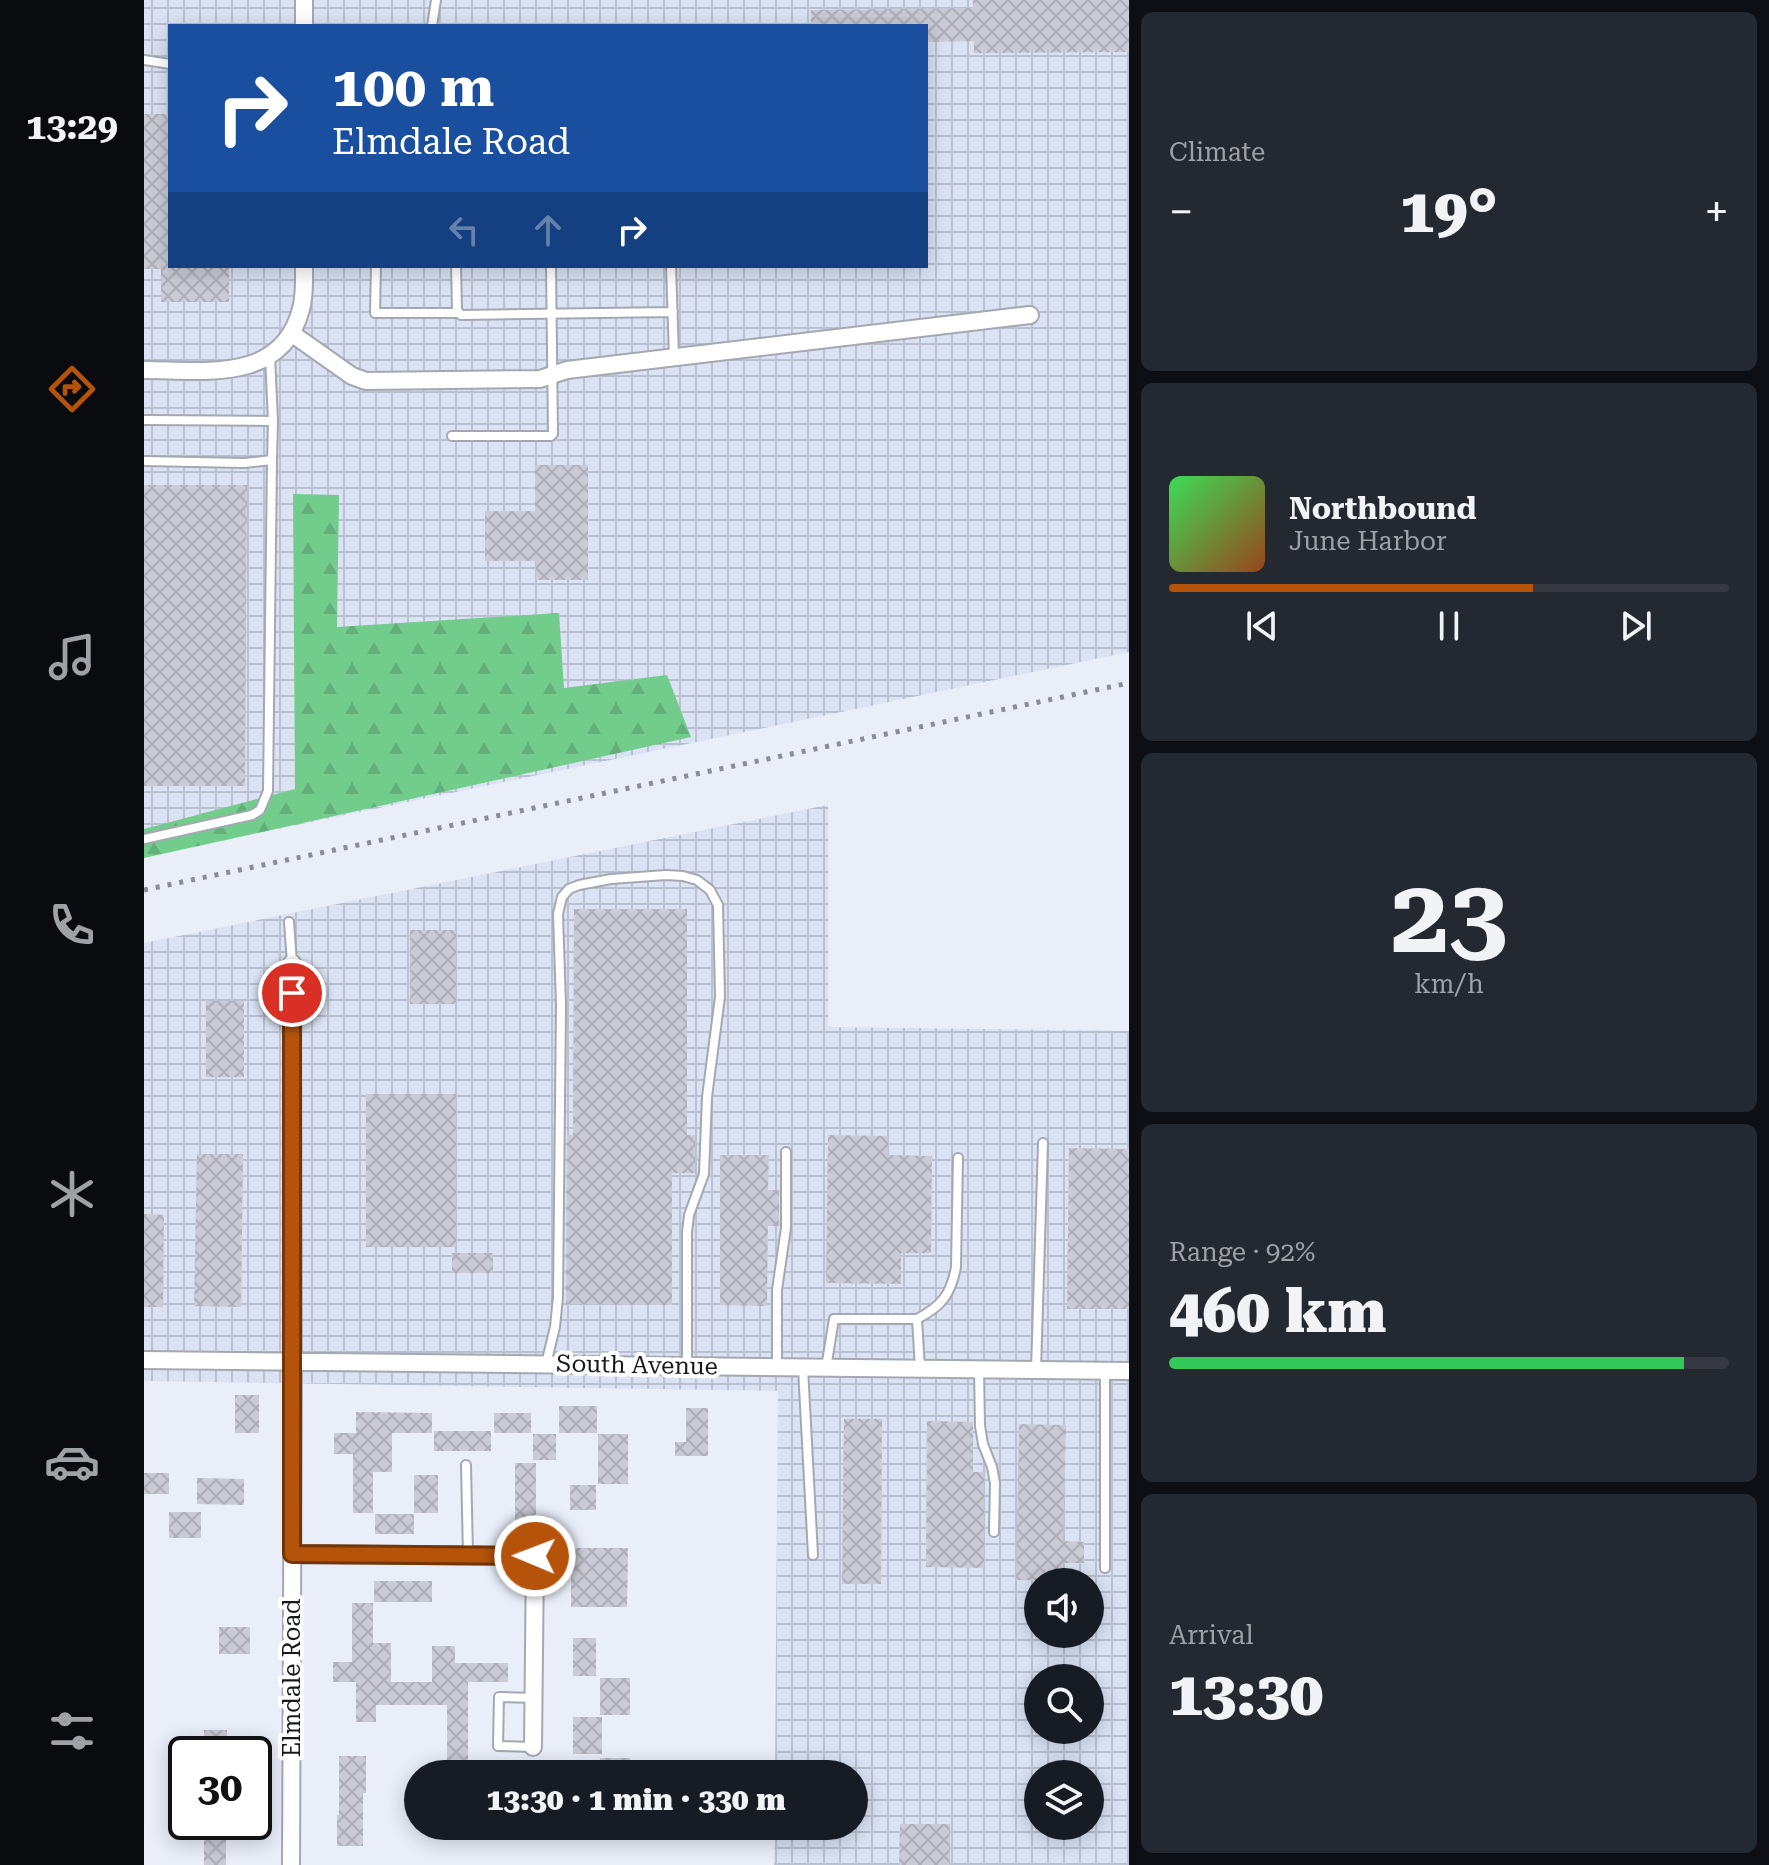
<!DOCTYPE html>
<html lang="en">
<head>
<meta charset="utf-8">
<style>
	:root { --surface:#171b24; --page:#242831; --text:#f1f3f6; --muted:#9ea1a6; --line:#363941; --accent:#b45309 }
	body { margin:0; font-family:"Roboto Serif",serif; background:var(--page); color:var(--text); height:100vh; display:flex; flex-direction:column; font-size:30px; white-space:nowrap }
	* { box-sizing:border-box; margin:0 }
	p { font-size:26px; color:var(--muted) }
	.icon { flex:none; width:44px; height:44px; fill:none; stroke:currentColor; stroke-width:2; stroke-linecap:round; stroke-linejoin:round }
	.map { position:relative; flex:1; overflow:hidden }
	.side { display:flex; flex-direction:column; gap:12px; padding:12px; background:#0d0f14; width:640px }
	.side>* { flex:none }
	.top-card { position:absolute; left:24px; top:24px; width:760px; height:244px; border-radius:0px; box-shadow:0 4px 20px #0003; background:#1a4fa0; color:#fff; overflow:hidden }
	.buttons { position:absolute; left:880px; top:1568px; display:grid; gap:16px }
	.buttons a { display:grid; place-items:center; width:80px; height:80px; border-radius:50%; background:var(--surface); box-shadow:0 4px 20px #0003; font-size:40px }
	.speed { position:absolute; left:24px; top:1736px; display:flex; gap:16px; font-size:40px; font-weight:700; text-align:center }
	.speed>* { display:grid; place-content:center; width:104px; height:104px; border-radius:50%; background:var(--surface); box-shadow:0 4px 20px #0003; line-height:1 }
	.speed .limit { border:4px solid #111; border-radius:12px; background:#fff; color:#111 }
	.pin { position:absolute; display:grid; place-items:center; width:68px; height:68px; color:#fff; margin:-34px; border:4px solid #fff; border-radius:50%; box-shadow:0 2px 8px #0007 }
	.me { position:absolute; width:88px; margin:-44px; rotate:271deg; stroke-linejoin:round; filter:drop-shadow(0 0 6px #0008) }
	.turn { display:flex; align-items:center; gap:28px; height:168px; padding:0 32px; font-size:36px }
	.turn .icon { width:104px; height:104px; stroke-width:2.5 }
	.turn b { display:block; font-size:56px; line-height:68px }
	.lanes { display:flex; align-items:center; height:76px; padding:0 32px; background:#0003; justify-content:center; gap:40px; direction:ltr }
	.lanes .off { opacity:.35 }
	.big { font-size:60px; font-weight:800; line-height:1.1 }
	.side .card { flex:1; display:flex; flex-direction:column; justify-content:center; gap:12px; min-width:0; padding:0 28px; border-radius:12px; background:var(--page) }
	.side .dial { align-items:center; gap:0 }
	.dial b { font-size:104px; line-height:1 }
	.song { display:flex; align-items:center; gap:24px }
	.cover { width:96px; height:96px; border-radius:12px; background:linear-gradient(135deg,hsl(130 70% 55%),hsl(20 70% 35%)) }
	.played { height:8px; border-radius:4px; background:linear-gradient(90deg,var(--accent) 65%,var(--line) 65%) }
	.keys { display:flex; justify-content:space-around; direction:ltr }
	.heat { display:flex; justify-content:space-between; align-items:center; font-size:44px; direction:ltr }
	.charge { height:12px; border-radius:6px; background:linear-gradient(90deg,#34c759 92%,var(--line) 0) }
	.trip { position:absolute; left:260px; top:1760px; width:464px; height:80px; border-radius:40px; background:var(--surface); box-shadow:0 4px 20px #0003; font-weight:800; line-height:80px; text-align:center }
	main { display:flex; flex:1; min-height:0 }
	.dock { display:flex; flex-direction:column; width:144px; justify-content:space-around; align-items:center; background:#090b0e; color:var(--muted) }
	.dock .icon { width:56px; height:56px }
	.dock .active { color:var(--accent) }
	.dock b { font-size:36px; color:var(--text) }
	.map>svg:first-child { display:block }
	.industrial { fill:url(#industrial-grid); fill-rule:evenodd }
	.forest { fill:url(#forest-firs) }
	.building { fill:url(#building-cross-hatch) }
	.lines { fill:none; stroke-linecap:round; stroke-linejoin:round }
	.service-casing { stroke:#a3a8b2; stroke-width:12 }
	.minor-casing { stroke:#a3a8b2; stroke-width:20 }
	.service { stroke:#fff; stroke-width:8 }
	.minor { stroke:#fff; stroke-width:16 }
	.rail { stroke:#8a8d95; stroke-width:5; stroke-dasharray:4 8; stroke-linecap:butt }
	.route-casing { stroke:#753606; stroke-width:20 }
	.route { stroke:#b45309; stroke-width:14 }
	.labels { text-anchor:middle; stroke-width:8; stroke-linejoin:round; paint-order:stroke }
	.street-label { font-size:24px; fill:#17191c; stroke:#fff }
</style>
</head>
<body>
<main>
<nav class="dock">
<b>13:29</b>
<svg class="icon active" aria-label="directions" viewBox="0 0 24 24"><path d="M12 3l9 9-9 9-9-9zM9 14v-3h6M13 9l2 2-2 2"/></svg>
<svg class="icon" aria-label="music" viewBox="0 0 24 24"><path d="M9 18V5l10-2v13"/><circle cx="6" cy="18" r="3"/><circle cx="16" cy="16" r="3"/></svg>
<svg class="icon" aria-label="phone" viewBox="0 0 24 24"><path d="M5 4h4l2 5-3 2q2 4 5 5l2-3 5 2v4C11 20 4 13 5 4z"/></svg>
<svg class="icon" aria-label="climate" viewBox="0 0 24 24"><path d="M12 3v18M4 7l16 10M4 17L20 7"/></svg>
<svg class="icon" aria-label="car" viewBox="0 0 24 24"><path d="M5 17H2v-5l4-1 3-4h7l3 4 3 1v5h-3M9 17h6M6 11h13"/><circle cx="7" cy="17" r="2"/><circle cx="17" cy="17" r="2"/></svg>
<svg class="icon" aria-label="filters" viewBox="0 0 24 24"><path d="M4 7h16M4 17h16"/><circle cx="9" cy="7" r="2"/><circle cx="15" cy="17" r="2"/></svg>
</nav>
<div class="map">
<svg width="985" height="1865" viewBox="0 0 985 1865">
	<defs>
		<pattern id="industrial-grid" width="8" height="8" patternUnits="userSpaceOnUse" patternTransform="scale(2)"><rect width="8" height="8" fill="#dae2f3"/><path d="M0 4h8M4 0v8" fill="none" stroke="#bac1d0"/></pattern>
		<pattern id="forest-firs" width="22" height="20" patternUnits="userSpaceOnUse" patternTransform="scale(2)"><rect width="22" height="20" fill="#72cd8d"/><path d="M5 1l3.5 6h-7zM16 11l3.5 6h-7z" fill="#62af79"/></pattern>
		<pattern id="building-cross-hatch" width="8" height="8" patternUnits="userSpaceOnUse" patternTransform="scale(2)"><rect width="8" height="8" fill="#cacbd6"/><path d="M0 0l8 8M0 8l8-8" fill="none" stroke="#adaeb7"/></pattern>
	</defs>
	<rect width="100%" height="100%" fill="#e9eef9"/>
	<!-- industrial -->
	<path class="industrial" d="M0,0H985V652L0,857ZM26,26H782V266H26Z
		M684,805V1027L985,1031V1865H630L631,1826H710V1774H631L634,1391L0,1381V943ZM894,1582H946V1634H894ZM894,1678H946V1730H894ZM894,1774H946V1826H894Z"/>
	<!-- forest -->
	<path class="forest" d="M149,494L195,495L193,627L415,613L420,688L523,675L547,737L0,858V829L151,789Z"/>
	<!-- building -->
	<path class="building" d="M829,0H985V52L830,53V41L782,42V26H667V10L829,8Z
		M0,114H26V266H85V302H17V269H0Z
		M391,465H444V580H392V561H341V511H391Z
		M0,485H103L101,786H0Z
		M430,909H543V1135H551V1173H528V1305L422,1304L423,1135H429Z
		M266,930H312V1004H266Z
		M62,1001H100V1077H62Z
		M222,1094H312V1247H222Z
		M684,1135L744,1136V1155L788,1156L787,1253H757V1284L682,1283Z
		M925,1148L985,1149V1309H923Z
		M53,1154H99L97,1307L50,1306Z
		M576,1155H625L624,1190H635V1226H624L623,1306L576,1305Z
		M0,1214L20,1215L19,1307H0Z
		M308,1253H349V1273H308Z
		M91,1395H115V1433H91Z
		M415,1406H453V1433H415Z
		M542,1408H564V1456H531V1442H542Z
		M212,1412L288,1413V1433H248V1472H229V1513H209V1454H190V1433H212Z
		M350,1413H387V1433H350Z
		M700,1419H738L737,1584H698Z
		M783,1421L829,1422V1472H840V1568L782,1567Z
		M875,1424L922,1425L919,1541L940,1542V1563H919L918,1581L872,1580Z
		M290,1431H347V1451H290Z
		M389,1434H412V1460H389Z
		M454,1434H484V1484H454Z
		M371,1463H392V1520H371Z
		M0,1473H25V1494H0Z
		M270,1475H294V1513H270Z
		M53,1478L100,1479V1505L53,1504Z
		M426,1485H452V1510H426Z
		M25,1512H57V1538H25Z
		M231,1514H270V1534H231Z
		M417,1548H484L483,1607H427V1566H417Z
		M230,1581H288V1602H230Z
		M208,1603H229V1643H247V1682H288V1646H311V1663H364V1682H324V1760H303V1705H232V1722H212V1682H189V1662H208Z
		M75,1627H106V1654H75Z
		M429,1638H452V1676H429Z
		M456,1678H486V1715H456Z
		M429,1717H458V1754H429Z
		M60,1730H83V1748H60Z
		M195,1756H222V1793H219V1846H193V1815H195Z
		M456,1758H486V1774H456Z
		M60,1822H82V1865H60Z
		M756,1824H806V1865H755Z"/>
	<g class="lines">
		<defs>
			<path id="service" d="M288,26L292,0
				M0,60L26,64
				M232,266L231,313H314
				M312,266L313,310L317,315L529,312
				M527,266L530,357
				M0,420L129,421
				M308,436H407L409,434L407,266
				M0,461L100,463L128,460L129,421L126,356
				M0,839L108,815L116,810L124,791L128,460
				M145,922L148,963
				M773,1319C798,1306 807,1294 812,1267L814,1158
				M402,1364L411,1327L414,1297L417,1005L414,914L418,897L425,889L435,885L467,879L522,875L539,876L553,880L566,890L574,905L576,997L563,1097L560,1174L545,1215L543,1232V1365
				M633,1367V1290L642,1228V1152
				M659,1368L669,1555
				M682,1368L690,1319H773L776,1369
				M835,1370L836,1426L839,1444L848,1467L851,1483L850,1532
				M892,1370L899,1143
				M961,1371V1568
				M322,1465L324,1555
				M389,1747L354,1746L355,1697L390,1698"/>
			<path id="minor" d="M160,0V26
				M147,333L208,376L222,381L396,379L423,370L886,315
				M0,370C59,370 138,384 157,309C161,295 160,280 160,266
				M0,1360L985,1371
				M148,1554L391,1556L389,1747
				M147,1865L149,1362L148,963"/>
		</defs>
		<!-- service casing -->
		<use href="#service" class="service-casing"/>
		<!-- minor casing -->
		<use href="#minor" class="minor-casing"/>
		<!-- service -->
		<use href="#service" class="service"/>
		<!-- minor -->
		<use href="#minor" class="minor"/>
		<!-- rail -->
		<path class="rail" d="M0,890L985,683"/>
	</g>
	<g class="lines">
		<defs>
			<path id="route" d="M148,993V1554L391,1556"/>
		</defs>
		<!-- route casing -->
		<use href="#route" class="route-casing"/>
		<!-- route -->
		<use href="#route" class="route"/>
	</g>
	<g class="labels">
		<!-- street labels -->
		<g class="street-label">
			<text transform="translate(493 1365) rotate(1)" y="8">South Avenue</text>
			<text transform="translate(148 1678) rotate(-90)" y="8">Elmdale Road</text>
		</g>
	</g>
</svg>
<div class="buttons">
<a><svg class="icon" aria-label="sound" viewBox="0 0 24 24"><path d="M4 9h4l5-4v14l-5-4H4zM17 9q2 3 0 6"/></svg></a>
<a><svg class="icon" aria-label="search" viewBox="0 0 24 24"><circle cx="10" cy="10" r="6"/><path d="M15 15l6 6"/></svg></a>
<a><svg class="icon" aria-label="layers" viewBox="0 0 24 24"><path d="M12 4l9 5-9 5-9-5zM3 14l9 5 9-5"/></svg></a>
</div>
<div class="speed"><div class="limit">30</div></div>
<div class="pin" style="left:148px;top:993px;background:#d93025"><svg class="icon" aria-label="arrive" viewBox="0 0 24 24"><path d="M6 21V4h12l-3 4 3 4H6"/></svg></div>
<svg class="me" style="left:391px;top:1556px" viewBox="-20 -20 40 40"><circle r="17" fill="#b45309" stroke="#fff" stroke-width="3"/><path d="M0-11L8 9 0 5-8 9z" fill="#fff"/></svg>
<div class="trip">13:30 · 1 min · 330 m</div>
<div class="top-card">
<div class="turn"><svg class="icon" aria-label="right" viewBox="0 0 24 24"><path d="M7 20v-9h11M14 6l5 5-5 5"/></svg><div><b>100 m</b>Elmdale Road</div></div>
<div class="lanes"><svg class="icon off" aria-label="left" viewBox="0 0 24 24"><path d="M17 20v-9H6M10 6l-5 5 5 5"/></svg><svg class="icon off" aria-label="ahead" viewBox="0 0 24 24"><path d="M12 20V5M6 11l6-6 6 6"/></svg><svg class="icon" aria-label="right" viewBox="0 0 24 24"><path d="M7 20v-9h11M14 6l5 5-5 5"/></svg></div>
</div>
</div>
<section class="side">
<div class="card"><p>Climate</p>
<div class="heat"><a>−</a><b class="big">19°</b><a>+</a></div>
</div>
<div class="card">
<div class="song"><i class="cover"></i><div><b>Northbound</b><p>June Harbor</p></div></div>
<div class="played"></div>
<div class="keys"><svg class="icon" aria-label="previous" viewBox="0 0 24 24"><path d="M18 5L8 12l10 7zM5 5v14"/></svg><svg class="icon" aria-label="pause" viewBox="0 0 24 24"><path d="M8 5v14M16 5v14"/></svg><svg class="icon" aria-label="next" viewBox="0 0 24 24"><path d="M6 5l10 7-10 7zM19 5v14"/></svg></div>
</div>
<div class="card dial"><b>23</b><p>km/h</p></div>
<div class="card"><p>Range · 92%</p><b class="big">460 km</b><div class="charge"></div></div>
<div class="card"><p>Arrival</p><b class="big">13:30</b></div>
</section>
</main>
</body>
</html>
